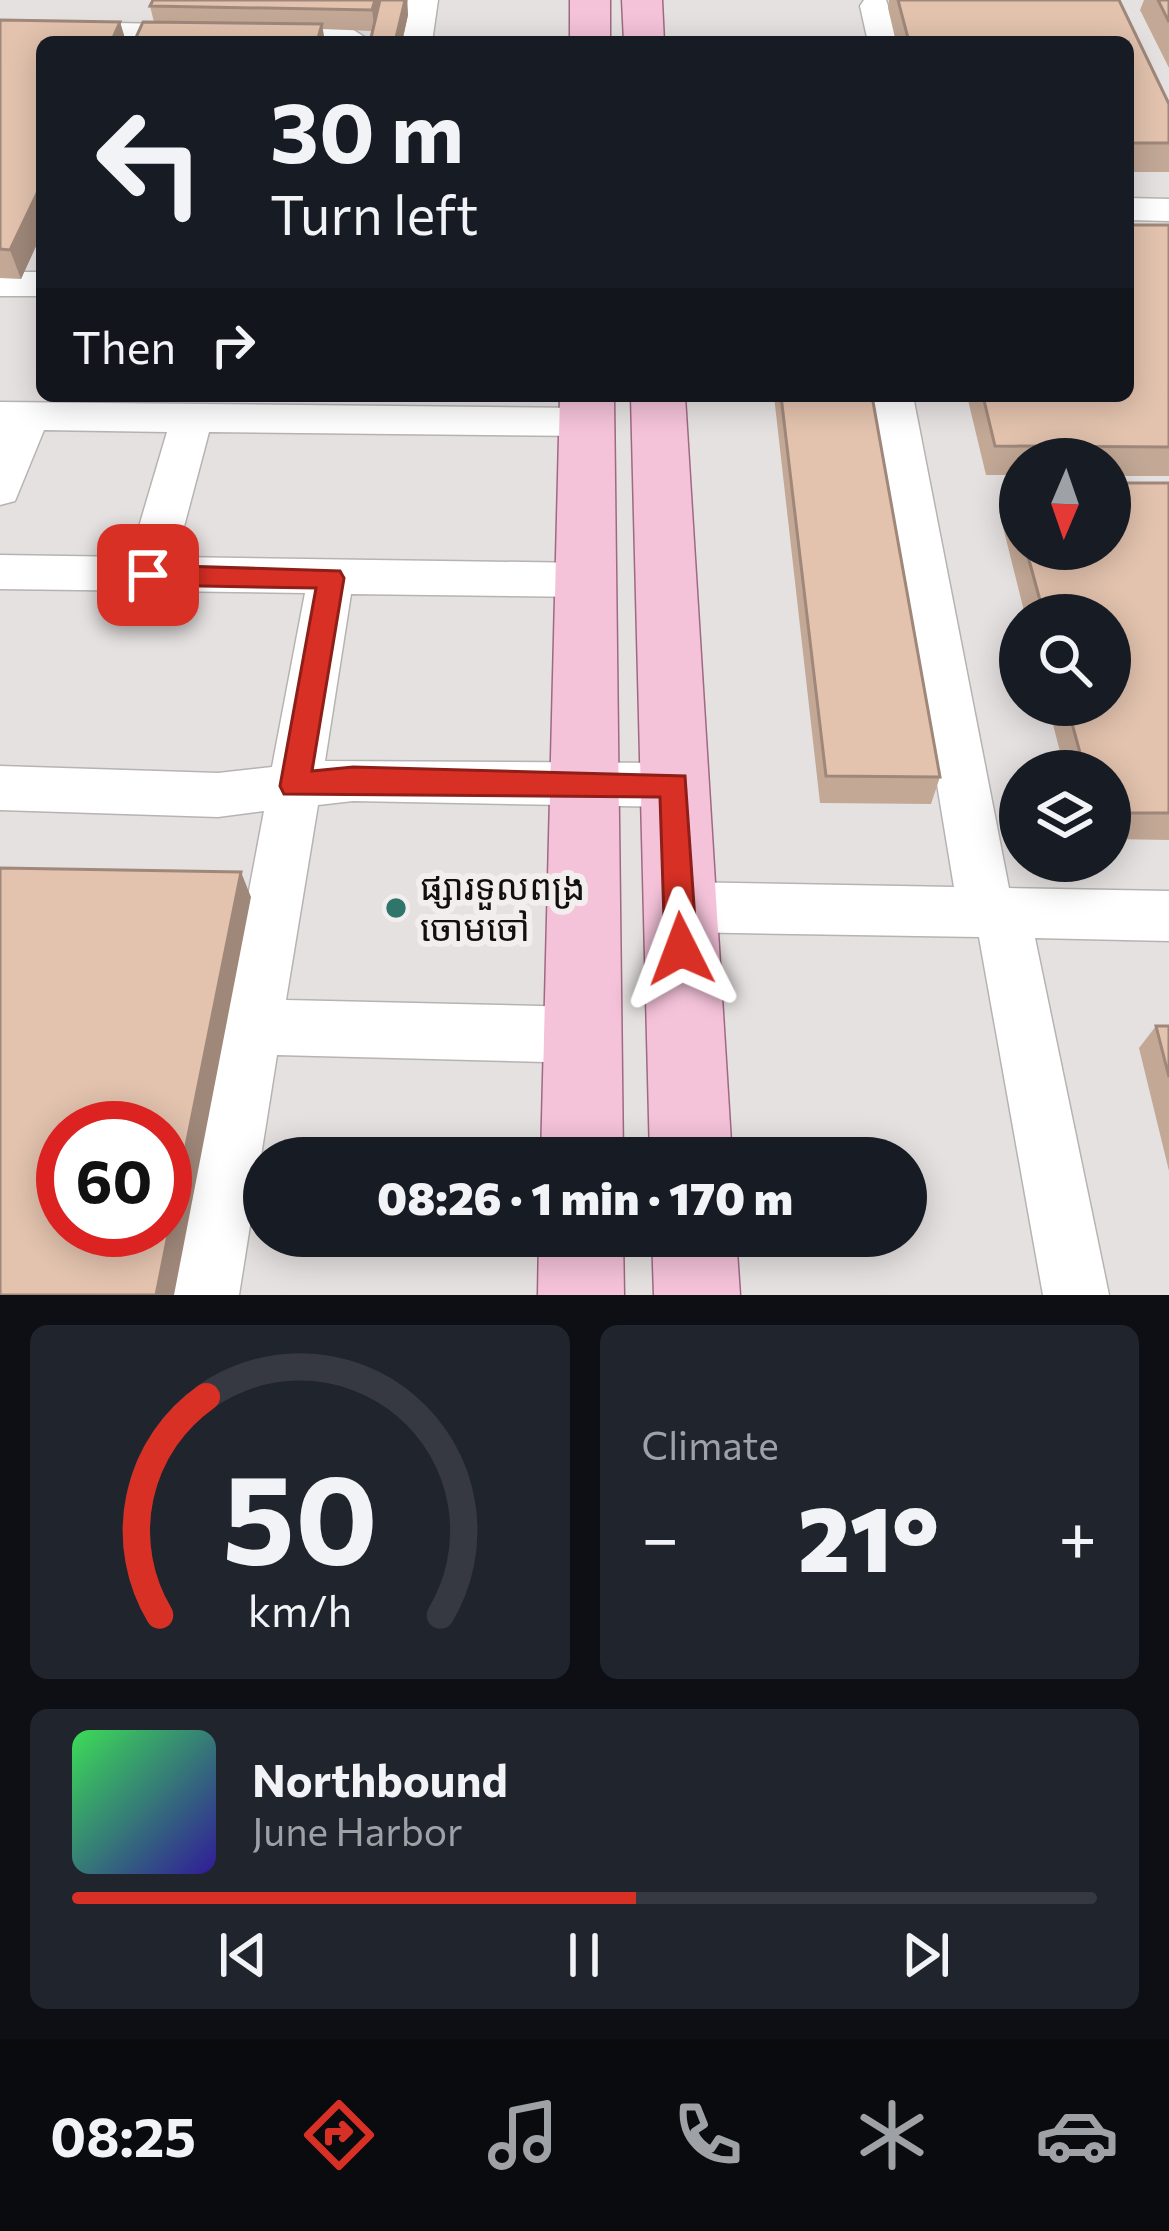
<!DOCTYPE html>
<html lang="en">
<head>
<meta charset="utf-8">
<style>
	:root { --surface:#171b24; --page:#20242c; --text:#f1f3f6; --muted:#9ea1a6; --line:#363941; --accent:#d93025 }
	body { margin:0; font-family:Commissioner,"Noto Sans Khmer",sans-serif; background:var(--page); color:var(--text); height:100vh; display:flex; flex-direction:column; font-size:45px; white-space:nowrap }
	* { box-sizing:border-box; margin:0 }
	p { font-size:39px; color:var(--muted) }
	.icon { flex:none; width:66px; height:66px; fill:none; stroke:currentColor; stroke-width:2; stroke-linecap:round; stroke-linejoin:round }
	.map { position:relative; height:1295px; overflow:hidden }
	.drawer { display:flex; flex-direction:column; gap:30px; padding:30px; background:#0d0f14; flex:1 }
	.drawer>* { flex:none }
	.banner { position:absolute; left:36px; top:36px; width:1098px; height:366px; border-radius:18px; box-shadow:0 6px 30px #0003; background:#171b24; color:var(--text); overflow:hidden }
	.needle { width:78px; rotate:182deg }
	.controls { position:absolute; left:999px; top:438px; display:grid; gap:24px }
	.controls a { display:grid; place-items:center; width:132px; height:132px; border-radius:50%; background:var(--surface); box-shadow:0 6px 30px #0003; font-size:60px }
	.speed { position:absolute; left:36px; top:1101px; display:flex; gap:24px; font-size:60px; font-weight:700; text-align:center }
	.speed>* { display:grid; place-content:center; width:156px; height:156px; border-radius:50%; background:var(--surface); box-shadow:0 6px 30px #0003; line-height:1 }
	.speed .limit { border:18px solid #d22; background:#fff; color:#111 }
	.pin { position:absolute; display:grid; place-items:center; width:102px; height:102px; color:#fff; margin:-51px; border-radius:24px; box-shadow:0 6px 18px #0006 }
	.me { position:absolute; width:132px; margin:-66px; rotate:357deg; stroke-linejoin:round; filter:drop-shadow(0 0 9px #0008) }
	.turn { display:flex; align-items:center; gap:42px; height:252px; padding:0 36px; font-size:54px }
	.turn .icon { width:156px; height:156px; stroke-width:2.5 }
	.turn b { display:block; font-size:84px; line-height:102px }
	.then { display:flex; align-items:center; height:114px; padding:0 36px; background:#0003; gap:24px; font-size:45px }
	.big { font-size:90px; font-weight:800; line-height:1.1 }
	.drawer .tile { flex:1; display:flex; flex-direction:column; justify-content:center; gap:18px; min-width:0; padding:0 42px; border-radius:18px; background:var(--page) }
	.drawer .dial { align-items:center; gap:0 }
	.dial svg { height:312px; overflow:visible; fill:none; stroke:var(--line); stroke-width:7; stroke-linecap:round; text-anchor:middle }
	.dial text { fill:var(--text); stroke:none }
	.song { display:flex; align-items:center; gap:36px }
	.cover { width:144px; height:144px; border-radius:18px; background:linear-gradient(135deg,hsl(130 70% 55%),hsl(250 70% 35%)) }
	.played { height:12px; border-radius:6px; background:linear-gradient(90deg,var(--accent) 55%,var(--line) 55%) }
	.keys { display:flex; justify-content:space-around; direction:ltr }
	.heat { display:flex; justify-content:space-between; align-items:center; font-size:66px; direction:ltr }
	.drawer .tiles { flex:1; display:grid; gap:30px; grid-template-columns:1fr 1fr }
	.tile:last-child { grid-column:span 2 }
	.trip { position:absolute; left:243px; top:1137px; width:684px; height:120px; border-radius:60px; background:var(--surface); box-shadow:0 6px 30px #0003; font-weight:800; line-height:120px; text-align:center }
	.menu { display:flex; height:192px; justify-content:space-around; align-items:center; background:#090b0e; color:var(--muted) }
	.menu .icon { width:84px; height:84px }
	.menu .on { color:var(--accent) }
	.menu b { font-size:54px; color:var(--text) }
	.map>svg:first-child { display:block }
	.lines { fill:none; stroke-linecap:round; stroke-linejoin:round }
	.minor-casing { stroke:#b8b3b3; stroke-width:3 }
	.major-casing { stroke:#9f6981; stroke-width:3 }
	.minor { fill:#fff; fill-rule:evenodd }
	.major { fill:#f4c2d9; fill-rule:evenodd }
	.wall { fill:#c3a896 }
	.shaded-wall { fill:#9f887a }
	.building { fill:#e3c3ae; stroke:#9f887a; stroke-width:3; fill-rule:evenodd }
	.route { fill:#d93025; stroke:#8d1f18; stroke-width:3 }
	.poi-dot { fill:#2f756b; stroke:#f2eeed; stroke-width:4.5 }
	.labels { text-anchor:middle; stroke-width:12; stroke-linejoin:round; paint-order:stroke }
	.poi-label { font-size:36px; fill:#110f0f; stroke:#f2eeed; text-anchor:start }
</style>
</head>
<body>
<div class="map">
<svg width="1169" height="1295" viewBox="0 0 1169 1295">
	<rect width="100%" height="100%" fill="#e5e1e0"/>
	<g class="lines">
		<defs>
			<path id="minor" d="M408,0H438L432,42H400Z
				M864,0H886L900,42H868L860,6Z
				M0,21L349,27L372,42L0,39Z
				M1128,198L1169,199V221L1128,220Z
				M0,272H42V296H0Z
				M873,396H913L1009,888L1169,891V941L1035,938L1109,1295H1043L979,937L679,932L659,924L651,907L659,890L679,882L954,887Z
				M0,402L586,408L601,412L607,422L601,432L586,436L209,432L176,557L586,563L602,568L609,580L602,592L586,597L351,594L325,761L674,763L692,770L700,785L692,800L674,807L353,801L318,805L286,1000L582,1007L603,1015L611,1035L603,1055L582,1063L277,1055L239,1295H173L264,811L218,817L0,810V766L218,773L272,767L305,593L0,589V555L130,557L167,432L44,430L15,501L0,505Z"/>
			<path id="major" d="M570,0H610V42H570Z
				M622,0H662L664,42H624Z
				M560,396H614L623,1158H541Z
				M631,396H685L732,1158H650Z
				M539,1236H623L624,1295H538Z
				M652,1236H736L740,1295H654Z"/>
		</defs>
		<!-- minor casing -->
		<use href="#minor" class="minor-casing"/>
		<!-- major casing -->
		<use href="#major" class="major-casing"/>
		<!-- minor -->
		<use href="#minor" class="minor"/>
		<!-- major -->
		<use href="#major" class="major"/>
	</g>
	<!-- wall -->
	<path class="wall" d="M153,0H407L408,15L402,42H370L372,31L154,22L150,6Z
		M889,0H1119L1169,104V172H1128V42H896L888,8Z
		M1144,0H1169V68L1140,10Z
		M0,20L120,22L126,42H42V233L21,279L0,278Z
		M1169,225V476H1110V459H1020V475H986L967,396H1128Z
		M774,396H872L940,777L931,804L820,803Z
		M1009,482H1020V549H1110L1169,483V840L1110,839V771H1065L1048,705H1110V615H1025L999,511Z
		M1156,1026H1169V1171L1139,1048Z"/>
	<!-- shaded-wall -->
	<path class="shaded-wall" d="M375,0H383L375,31L372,10Z
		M405,0H407L408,15L402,42H395Z
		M120,22L126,42H111Z
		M322,24L325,42H317Z
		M42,183V233L21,279L10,250Z
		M241,872L251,897L174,1295H156Z"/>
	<!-- building -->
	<path class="building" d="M153,0H375L372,10L150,6Z
		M380,0H405L395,42H370Z
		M898,0H1119L1169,104V143H1128V42H909Z
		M1158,0H1169V22Z
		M0,20L120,22L111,42H42V183L10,250L0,249Z
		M143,22L322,24L317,42H134Z
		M1128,225H1169V447L995,446L983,396H1128Z
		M781,396H872L940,777L826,776Z
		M1009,482H1020V526Z
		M1110,483H1169V813H1110V771H1085L1067,705H1110V615H1044L1026,549H1110Z
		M0,868L241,872L156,1295H0ZM63,1128H165V1230H63Z
		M1156,1026H1169V1077Z"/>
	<!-- route -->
	<path class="route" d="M148,565L340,571L344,578L312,771L353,767L685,776L697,949L693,959L681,964L670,959L665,949L660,797L284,794L280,786L316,588L148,585L135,575Z"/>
	<!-- markers -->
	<circle class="poi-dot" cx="396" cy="908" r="12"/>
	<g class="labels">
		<!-- poi labels -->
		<g class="poi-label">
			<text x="420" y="900">ផ្សារទួលពង្រ<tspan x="420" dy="41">ចោមចៅ</tspan></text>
		</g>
	</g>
</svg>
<div class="controls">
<a><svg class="needle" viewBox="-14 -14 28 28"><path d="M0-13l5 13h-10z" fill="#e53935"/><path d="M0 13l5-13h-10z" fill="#9ea1a6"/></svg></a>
<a><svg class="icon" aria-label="search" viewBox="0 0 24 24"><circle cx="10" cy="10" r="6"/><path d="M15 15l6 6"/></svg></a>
<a><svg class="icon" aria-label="layers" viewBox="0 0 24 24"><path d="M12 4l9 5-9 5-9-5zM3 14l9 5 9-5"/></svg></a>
</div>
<div class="speed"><div class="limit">60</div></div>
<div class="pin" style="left:148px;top:575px;background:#d93025"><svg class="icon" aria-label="arrive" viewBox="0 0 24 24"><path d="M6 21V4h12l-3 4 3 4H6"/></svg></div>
<svg class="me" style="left:681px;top:949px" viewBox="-20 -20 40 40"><path d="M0-17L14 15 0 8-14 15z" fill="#d93025" stroke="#fff" stroke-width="4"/></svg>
<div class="trip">08:26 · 1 min · 170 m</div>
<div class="banner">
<div class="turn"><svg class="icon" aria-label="left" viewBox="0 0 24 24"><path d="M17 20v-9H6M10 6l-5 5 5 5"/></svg><div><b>30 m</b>Turn left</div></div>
<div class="then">Then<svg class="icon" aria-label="right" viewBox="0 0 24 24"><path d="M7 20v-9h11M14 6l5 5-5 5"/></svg></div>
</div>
</div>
<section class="drawer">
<div class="tiles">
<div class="tile dial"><svg viewBox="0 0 100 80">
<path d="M14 69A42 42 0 1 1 86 69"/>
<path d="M14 69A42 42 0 0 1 26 13" stroke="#d93025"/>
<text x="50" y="56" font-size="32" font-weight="700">50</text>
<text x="50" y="72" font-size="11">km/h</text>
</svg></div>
<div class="tile"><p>Climate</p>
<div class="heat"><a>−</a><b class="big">21°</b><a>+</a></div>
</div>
<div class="tile">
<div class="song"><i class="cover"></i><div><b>Northbound</b><p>June Harbor</p></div></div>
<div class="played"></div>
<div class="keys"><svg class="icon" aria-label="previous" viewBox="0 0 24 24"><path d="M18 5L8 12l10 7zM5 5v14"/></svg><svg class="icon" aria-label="pause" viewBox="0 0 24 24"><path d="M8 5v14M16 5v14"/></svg><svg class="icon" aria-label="next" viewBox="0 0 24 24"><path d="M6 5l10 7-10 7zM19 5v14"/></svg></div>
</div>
</div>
</section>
<nav class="menu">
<b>08:25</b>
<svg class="icon on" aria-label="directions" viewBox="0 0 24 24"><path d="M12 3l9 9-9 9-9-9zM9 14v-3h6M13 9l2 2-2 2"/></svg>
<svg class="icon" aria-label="music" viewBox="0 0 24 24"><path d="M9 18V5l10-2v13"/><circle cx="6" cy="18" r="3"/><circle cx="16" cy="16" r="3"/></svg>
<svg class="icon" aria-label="phone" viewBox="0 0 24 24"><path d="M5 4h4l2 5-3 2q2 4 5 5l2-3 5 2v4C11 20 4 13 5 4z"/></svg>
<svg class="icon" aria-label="climate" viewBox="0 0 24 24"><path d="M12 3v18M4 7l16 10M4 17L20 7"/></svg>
<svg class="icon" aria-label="car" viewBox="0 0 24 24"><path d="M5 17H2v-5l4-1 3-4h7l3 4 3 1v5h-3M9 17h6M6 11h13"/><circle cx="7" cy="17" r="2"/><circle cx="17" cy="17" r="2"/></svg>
</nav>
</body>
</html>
